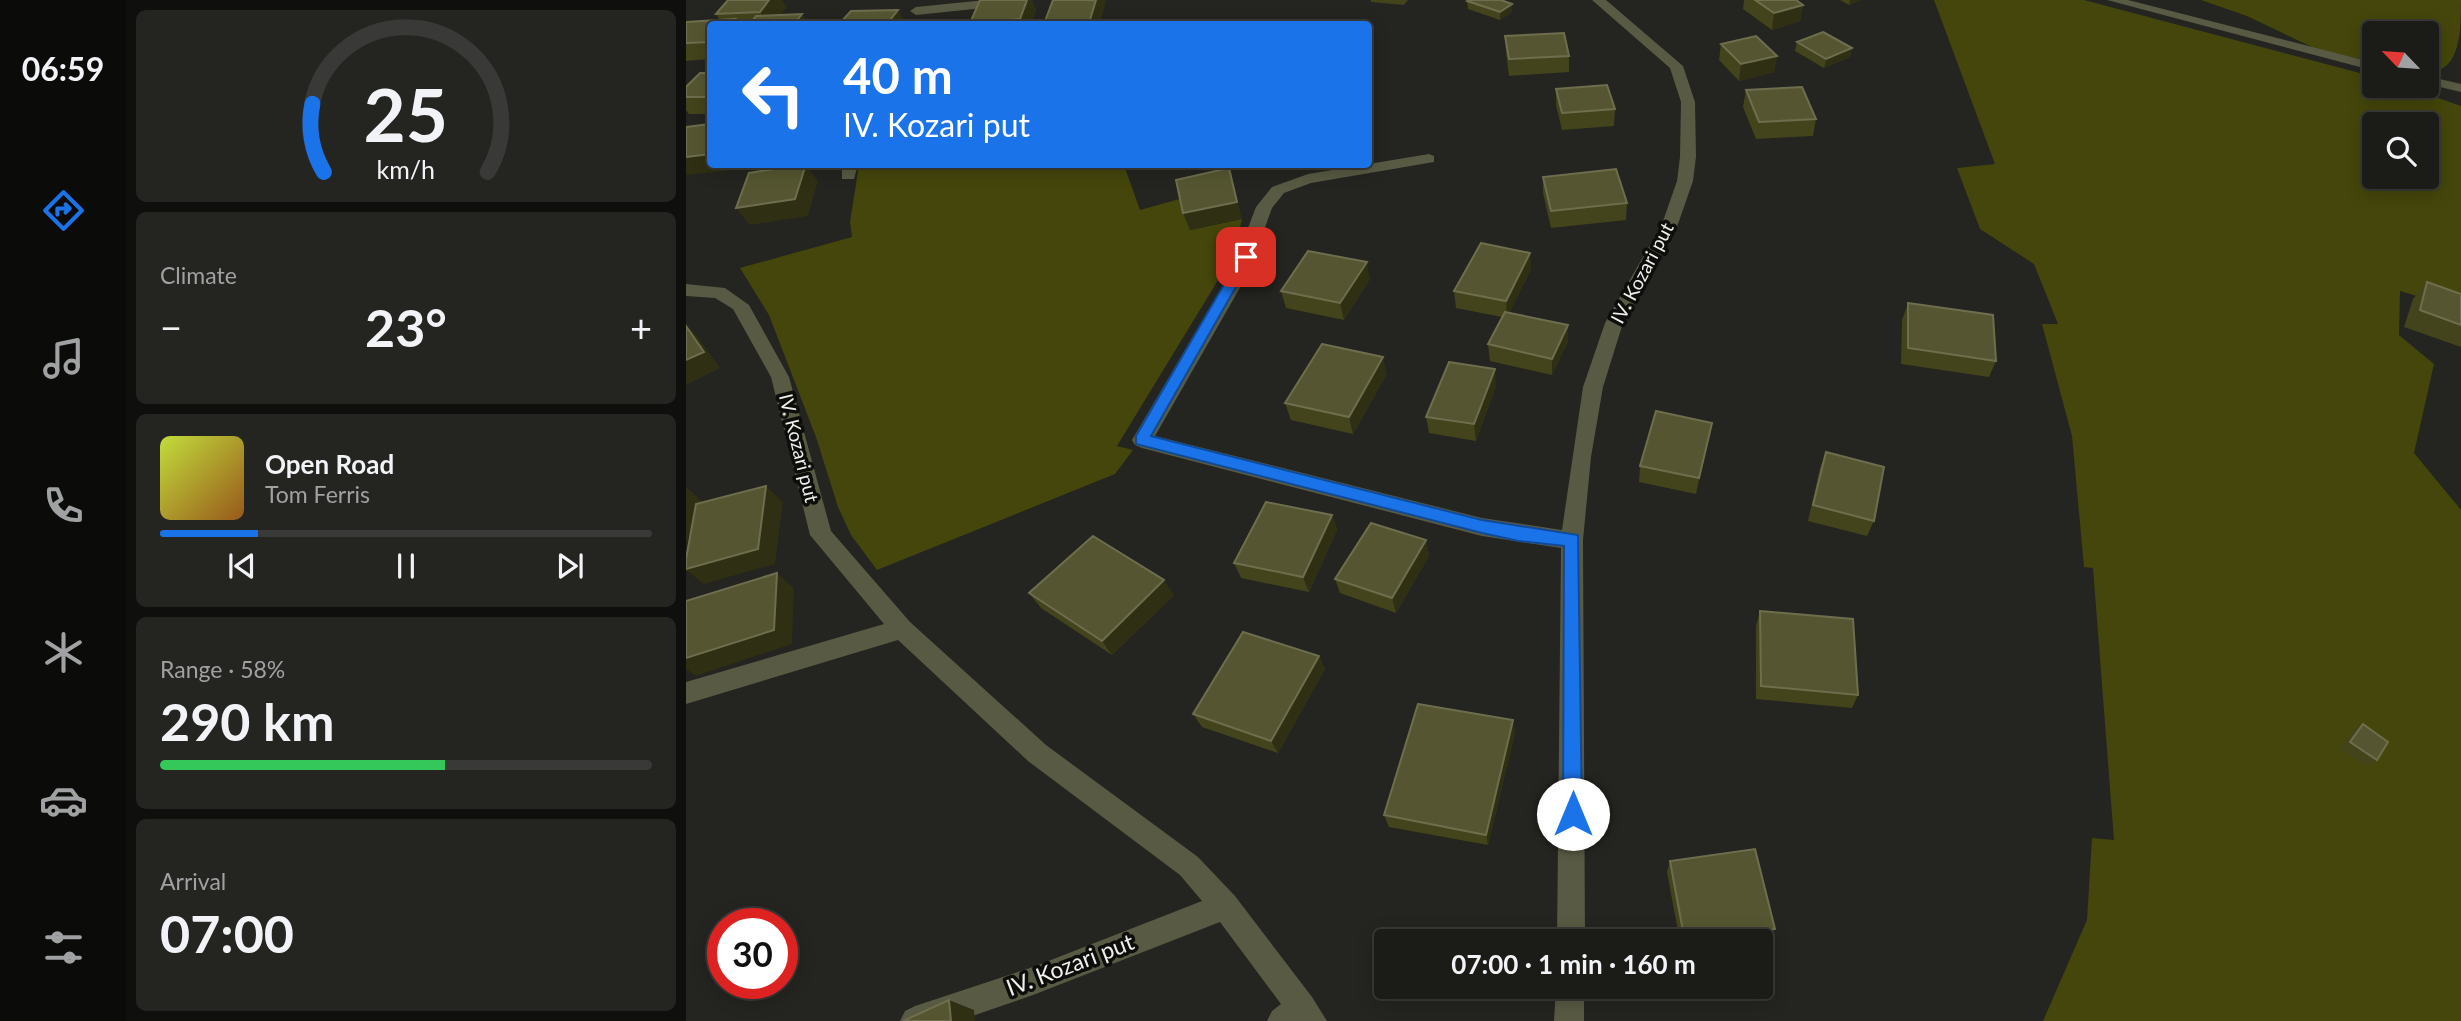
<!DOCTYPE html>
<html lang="en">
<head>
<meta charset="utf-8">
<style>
	:root { --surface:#1b1b18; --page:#242421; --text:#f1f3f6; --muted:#a0a1a2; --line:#393937; --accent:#1a73e8 }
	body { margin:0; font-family:Lato,sans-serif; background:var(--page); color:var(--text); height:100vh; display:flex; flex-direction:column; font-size:26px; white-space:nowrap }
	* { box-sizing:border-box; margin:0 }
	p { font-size:23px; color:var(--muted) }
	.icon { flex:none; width:38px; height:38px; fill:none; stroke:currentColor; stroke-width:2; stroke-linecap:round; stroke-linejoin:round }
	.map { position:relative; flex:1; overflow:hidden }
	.panel { display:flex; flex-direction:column; gap:10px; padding:10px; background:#0f0f0d; width:560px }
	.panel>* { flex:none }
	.hud { position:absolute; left:21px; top:21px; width:665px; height:147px; border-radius:7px; box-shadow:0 4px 18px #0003,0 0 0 2px var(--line); background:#1a73e8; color:#fff; overflow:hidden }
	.needle { width:46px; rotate:295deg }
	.controls { position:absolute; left:1676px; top:21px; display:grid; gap:14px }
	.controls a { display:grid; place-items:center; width:77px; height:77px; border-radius:7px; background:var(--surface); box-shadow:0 4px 18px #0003,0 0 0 2px var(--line); font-size:35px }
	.speed { position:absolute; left:21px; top:908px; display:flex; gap:14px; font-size:35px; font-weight:700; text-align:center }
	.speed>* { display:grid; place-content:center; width:91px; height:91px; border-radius:50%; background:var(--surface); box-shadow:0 4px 18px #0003,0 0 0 2px var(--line); line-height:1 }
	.speed .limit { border:10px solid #d22; background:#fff; color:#111 }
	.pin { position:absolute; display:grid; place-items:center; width:60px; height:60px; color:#fff; margin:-30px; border-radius:14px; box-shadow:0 4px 10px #0006 }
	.me { position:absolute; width:77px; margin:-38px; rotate:0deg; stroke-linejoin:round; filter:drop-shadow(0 0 5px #0008) }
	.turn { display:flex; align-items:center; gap:24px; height:147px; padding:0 21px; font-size:32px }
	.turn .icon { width:91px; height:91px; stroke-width:2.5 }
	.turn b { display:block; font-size:49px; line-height:60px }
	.big { font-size:52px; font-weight:700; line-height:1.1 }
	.panel .widget { flex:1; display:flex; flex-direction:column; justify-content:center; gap:10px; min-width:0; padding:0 24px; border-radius:10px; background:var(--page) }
	.panel .dial { align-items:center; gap:0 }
	.dial svg { height:182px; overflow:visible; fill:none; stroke:var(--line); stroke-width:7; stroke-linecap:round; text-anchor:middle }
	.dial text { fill:var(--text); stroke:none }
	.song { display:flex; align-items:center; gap:21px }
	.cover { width:84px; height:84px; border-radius:10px; background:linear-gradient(135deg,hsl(70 70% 55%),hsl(30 70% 35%)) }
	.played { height:7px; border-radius:4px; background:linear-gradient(90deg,var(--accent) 20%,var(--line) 20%) }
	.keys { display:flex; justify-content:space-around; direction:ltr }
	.heat { display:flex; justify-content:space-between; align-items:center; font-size:38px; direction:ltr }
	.charge { height:10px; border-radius:5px; background:linear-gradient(90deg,#34c759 58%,var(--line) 0) }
	.trip { position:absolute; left:688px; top:929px; width:399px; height:70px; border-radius:7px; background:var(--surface); box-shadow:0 4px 18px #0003,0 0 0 2px var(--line); font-weight:700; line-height:70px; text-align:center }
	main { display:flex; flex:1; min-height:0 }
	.tab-bar { display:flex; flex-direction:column; width:126px; justify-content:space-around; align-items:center; background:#0b0b0a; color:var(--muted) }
	.tab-bar .icon { width:49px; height:49px }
	.tab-bar .current { color:var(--accent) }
	.tab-bar b { font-size:32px; color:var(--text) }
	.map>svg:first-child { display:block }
	.green { fill:#44460b; fill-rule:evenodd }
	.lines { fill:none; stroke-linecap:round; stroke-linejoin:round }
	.street { fill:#585a43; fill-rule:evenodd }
	.wall { fill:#43441b }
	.shaded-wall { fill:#2f2f13 }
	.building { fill:#555631; stroke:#6e6e4e; stroke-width:2 }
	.route { fill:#1a73e8; stroke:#114b97; stroke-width:2 }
	.labels { text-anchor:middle; stroke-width:7; stroke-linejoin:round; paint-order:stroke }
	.street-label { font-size:19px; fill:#efefec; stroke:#0d0d0b }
	.near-street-label { font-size:23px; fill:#efefec; stroke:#0d0d0b }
</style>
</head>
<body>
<main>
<nav class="tab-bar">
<b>06:59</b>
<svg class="icon current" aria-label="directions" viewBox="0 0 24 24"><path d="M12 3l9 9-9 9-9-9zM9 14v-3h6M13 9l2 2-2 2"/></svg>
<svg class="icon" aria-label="music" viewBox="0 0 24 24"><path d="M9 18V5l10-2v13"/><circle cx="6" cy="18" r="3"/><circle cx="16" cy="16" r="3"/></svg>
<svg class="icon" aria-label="phone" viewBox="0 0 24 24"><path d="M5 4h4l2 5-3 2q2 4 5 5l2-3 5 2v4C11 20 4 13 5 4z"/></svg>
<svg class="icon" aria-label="climate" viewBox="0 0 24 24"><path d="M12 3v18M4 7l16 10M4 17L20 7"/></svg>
<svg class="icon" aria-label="car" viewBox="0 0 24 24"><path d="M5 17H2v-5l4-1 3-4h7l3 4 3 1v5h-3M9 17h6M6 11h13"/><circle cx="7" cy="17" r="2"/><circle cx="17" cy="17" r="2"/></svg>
<svg class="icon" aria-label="filters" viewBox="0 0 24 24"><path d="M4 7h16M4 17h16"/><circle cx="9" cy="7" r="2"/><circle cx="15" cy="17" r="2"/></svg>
</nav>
<section class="panel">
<div class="widget dial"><svg viewBox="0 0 100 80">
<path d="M14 69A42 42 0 1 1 86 69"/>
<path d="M14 69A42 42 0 0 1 9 39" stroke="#1a73e8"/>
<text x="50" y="56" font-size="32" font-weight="700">25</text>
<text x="50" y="72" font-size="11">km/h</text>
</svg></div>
<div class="widget"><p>Climate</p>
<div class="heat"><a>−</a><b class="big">23°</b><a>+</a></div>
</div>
<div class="widget">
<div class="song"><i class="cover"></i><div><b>Open Road</b><p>Tom Ferris</p></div></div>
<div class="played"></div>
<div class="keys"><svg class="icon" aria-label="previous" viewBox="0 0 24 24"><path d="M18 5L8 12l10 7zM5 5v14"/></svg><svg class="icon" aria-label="pause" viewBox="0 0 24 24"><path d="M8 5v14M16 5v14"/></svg><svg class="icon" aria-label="next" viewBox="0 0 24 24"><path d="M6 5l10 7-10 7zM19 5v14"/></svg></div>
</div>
<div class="widget"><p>Range · 58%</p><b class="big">290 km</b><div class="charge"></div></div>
<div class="widget"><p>Arrival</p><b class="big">07:00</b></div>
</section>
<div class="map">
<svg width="1775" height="1021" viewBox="0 0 1775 1021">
	<rect width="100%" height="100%" fill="#242420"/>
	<!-- green -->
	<path class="green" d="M1248,0H1398L1689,77V86H1718L1775,106V309L1714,291L1713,335L1748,364L1728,453L1775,510V1021H1357L1401,920L1406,838L1428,840L1407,568L1398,567L1386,436L1356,324H1372L1348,264L1294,229L1271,168L1309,164ZM1689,124H1741V177H1689Z
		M1515,0H1775C1775,31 1775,73 1741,72V33H1689V63L1685,62L1628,48L1561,16Z
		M173,165H438L454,210L497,198L504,230L556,219L548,254L431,446L447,450L429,474L191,570L165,535L152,507L130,437L83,315L54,268L166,237L164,222Z"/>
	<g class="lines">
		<!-- street -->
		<path class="street" d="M300,0H343L337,4L230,15L224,11L230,7Z
			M906,0H920L997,66L1009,102L1010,157L1007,181L992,224L937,323L917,387L905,457L897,540L899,942H871L875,548L796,536L456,448L449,445L446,440L545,272L570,207L586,187L622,174L743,154L748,156V162L625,183L598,193L586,208L563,272L469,436L796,518L876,530L897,387L919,323L976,224L991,181L994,157L995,102L984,68Z
			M1421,0H1442L1689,63V71Z
			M1741,76L1775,84V92L1741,84Z
			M156,164H172L168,179H156Z
			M0,284L39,288L63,305L103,377L145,531L224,622L360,745L512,857L549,896L626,997L641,1021H581L586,1011L595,1004L534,922L347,995L272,1021H214L219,1011L229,1006L347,967L516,901L494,875L342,761L212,640L0,704V682L198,624L124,535L85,377L47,309L29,298L0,296Z
			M870,987H898V1021H868Z"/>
	</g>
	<!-- wall -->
	<path class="wall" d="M685,0H722L718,5L685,2Z
		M1058,0H1110L1117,5L1114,21L1086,30L1057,9Z
		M1154,0H1174L1163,5Z
		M781,1L826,12L814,20L782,9Z
		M101,7L94,15L116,14L122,24H24V59L0,61V22L34,20L30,14Z
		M350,9L345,24H285L284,23Z
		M819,36L883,56V72L823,76L820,53Z
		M1111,42L1166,48L1164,57L1138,68L1109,51Z
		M1035,44L1091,56L1088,72L1053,81L1033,60Z
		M24,73V114H3L0,110V87Z
		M870,89L929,109L928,126L876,130L870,105Z
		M1060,90L1130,119L1127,136L1070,139L1057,107Z
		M857,177L941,203L940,220L865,228L857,193Z
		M844,253L845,269L824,312L882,342L866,375L804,361L802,344L816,317L770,308L768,291Z
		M684,279L658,320L600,308L595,291Z
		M1741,282L1775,294V347L1718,327L1727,299Z
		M1222,303L1310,361L1303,377L1215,364L1216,320Z
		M701,374L667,434L605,420L599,403Z
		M810,386L790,441L743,433L740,417Z
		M1023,439L1010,494L953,482L954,466Z
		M1140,452L1188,521L1181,536L1122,521L1134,468Z
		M646,515L651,530L623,592L555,578L548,563Z
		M740,540L743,556L710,613L654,593L649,579Z
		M343,593L488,595L426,655L355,608Z
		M1074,611L1172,695L1166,708L1070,699V626Z
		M633,656L639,669L592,753L516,727L507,714Z
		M1677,724L1691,760L1680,766L1654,748L1667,731Z
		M829,733L802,845L703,827L698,815Z
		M984,861L1089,929L1083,938L1058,942H994L981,872Z"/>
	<!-- shaded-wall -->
	<path class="shaded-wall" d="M83,0H96L101,7L87,24H82L74,12Z
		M341,0H346L350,9L345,24H336L334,19Z
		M410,0H419L420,2L414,24H403V23Z
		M1164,0H1174L1163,5Z
		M826,4V12L814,20V12Z
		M1117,5L1114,21L1086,30L1088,13Z
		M212,10L220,24H201Z
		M116,14L122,24H108Z
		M49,19L53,24H45Z
		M1166,48L1164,57L1138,68L1140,59Z
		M1091,56L1088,72L1053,81L1055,64Z
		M24,154V164H44L41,171L0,175V157Z
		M120,164L132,181L122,216L64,225L50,208Z
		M543,168L548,185L556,219L504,230L497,213Z
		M844,253L845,269L821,318L820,301Z
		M681,262L684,279L658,320L654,303Z
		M0,325L11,336L34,368L0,385Z
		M882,325V342L866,375V359Z
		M697,357L701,374L667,434L663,417Z
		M809,369L810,386L790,441L788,424Z
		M1026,423L1023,439L1010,494L1013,478Z
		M80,486L97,502L89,564L18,584L0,570V569Z
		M0,487L16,501L0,544Z
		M646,515L651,530L623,592L617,577Z
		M740,540L743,556L710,613L706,598Z
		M91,573L108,588L106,644L10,676L0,669V658Z
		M478,580L488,595L426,655L416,641Z
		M633,656L639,669L592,753L585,741Z
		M827,720L829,733L802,845L800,835Z
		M263,1000L288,1010L289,1021H265Z"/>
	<!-- building -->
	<path class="building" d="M42,0H83L74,12L30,14Z
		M294,0H341L334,19L284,23Z
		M367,0H410L403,23L358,24Z
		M782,0H815L826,4L814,12L781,1Z
		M1069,0H1110L1117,5L1088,13Z
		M212,10L201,24H153L165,11Z
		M116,14L108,24H64L70,16Z
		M49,19L45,24H24V42L0,43V22Z
		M617,22L638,24H615Z
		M1137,32L1166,48L1140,59L1111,42Z
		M878,33L883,56L823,59L819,36Z
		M1070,36L1091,56L1055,64L1035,44Z
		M14,73H24V97H0V87Z
		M921,85L929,109L876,113L870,89Z
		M1116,87L1130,119L1073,122L1060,90Z
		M24,124V154L0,157V127Z
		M120,164L109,199L50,208L63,173Z
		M543,168L551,202L497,213L490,180Z
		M930,169L941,203L865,211L857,177Z
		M795,243L844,253L820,301L768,291Z
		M622,251L681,262L654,303L595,291Z
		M1741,282L1775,294V325L1734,310Z
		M1222,303L1307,315L1310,361L1222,348Z
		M819,312L882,325L866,359L802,344Z
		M0,326L18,352L0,360Z
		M636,344L697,357L663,417L599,403Z
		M763,362L809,369L788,424L740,417Z
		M970,411L1026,423L1013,478L954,466Z
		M1140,452L1198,467L1188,521L1127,505Z
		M80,486L72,549L0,569V559L10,504Z
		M580,502L646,515L617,577L548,563Z
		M685,523L740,540L706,598L649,579Z
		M407,536L478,580L416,641L343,593Z
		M91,573L88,630L0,658V601Z
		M1074,611L1167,619L1172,695L1075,686Z
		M557,632L633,656L585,741L507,714Z
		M732,704L827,720L800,835L698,815Z
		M1677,724L1702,742L1691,760L1664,742Z
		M1069,849L1089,929L999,942L984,861Z
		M263,1000L265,1021H217Z"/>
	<!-- route -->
	<path class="route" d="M560,253L567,257L465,436L796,520L892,535L896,814L893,821L887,823L880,821L877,814L878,546L833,541L796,533L450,444V436L554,257Z"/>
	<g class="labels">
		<!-- street labels -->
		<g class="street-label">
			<text transform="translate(956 273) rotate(-62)" y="7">IV. Kozari put</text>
			<text transform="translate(113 448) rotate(76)" y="7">IV. Kozari put</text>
		</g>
		<!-- near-street labels -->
		<g class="near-street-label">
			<text transform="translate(384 965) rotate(-21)" y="8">IV. Kozari put</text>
		</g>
	</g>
</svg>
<div class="controls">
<a><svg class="needle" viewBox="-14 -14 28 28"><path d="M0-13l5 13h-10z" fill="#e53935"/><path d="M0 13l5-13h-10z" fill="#a0a1a2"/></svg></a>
<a><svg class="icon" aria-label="search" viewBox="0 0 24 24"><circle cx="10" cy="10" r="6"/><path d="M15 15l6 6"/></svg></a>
</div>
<div class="speed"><div class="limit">30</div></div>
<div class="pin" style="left:560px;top:257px;background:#d93025"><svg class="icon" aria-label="arrive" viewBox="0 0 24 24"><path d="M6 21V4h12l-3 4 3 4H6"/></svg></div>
<svg class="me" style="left:887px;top:814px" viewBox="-20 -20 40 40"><circle r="19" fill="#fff"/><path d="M0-13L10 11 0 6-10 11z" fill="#1a73e8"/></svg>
<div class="trip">07:00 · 1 min · 160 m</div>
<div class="hud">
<div class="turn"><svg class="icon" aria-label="left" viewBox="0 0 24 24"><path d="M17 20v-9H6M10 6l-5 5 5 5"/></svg><div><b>40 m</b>IV. Kozari put</div></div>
</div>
</div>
</main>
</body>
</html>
